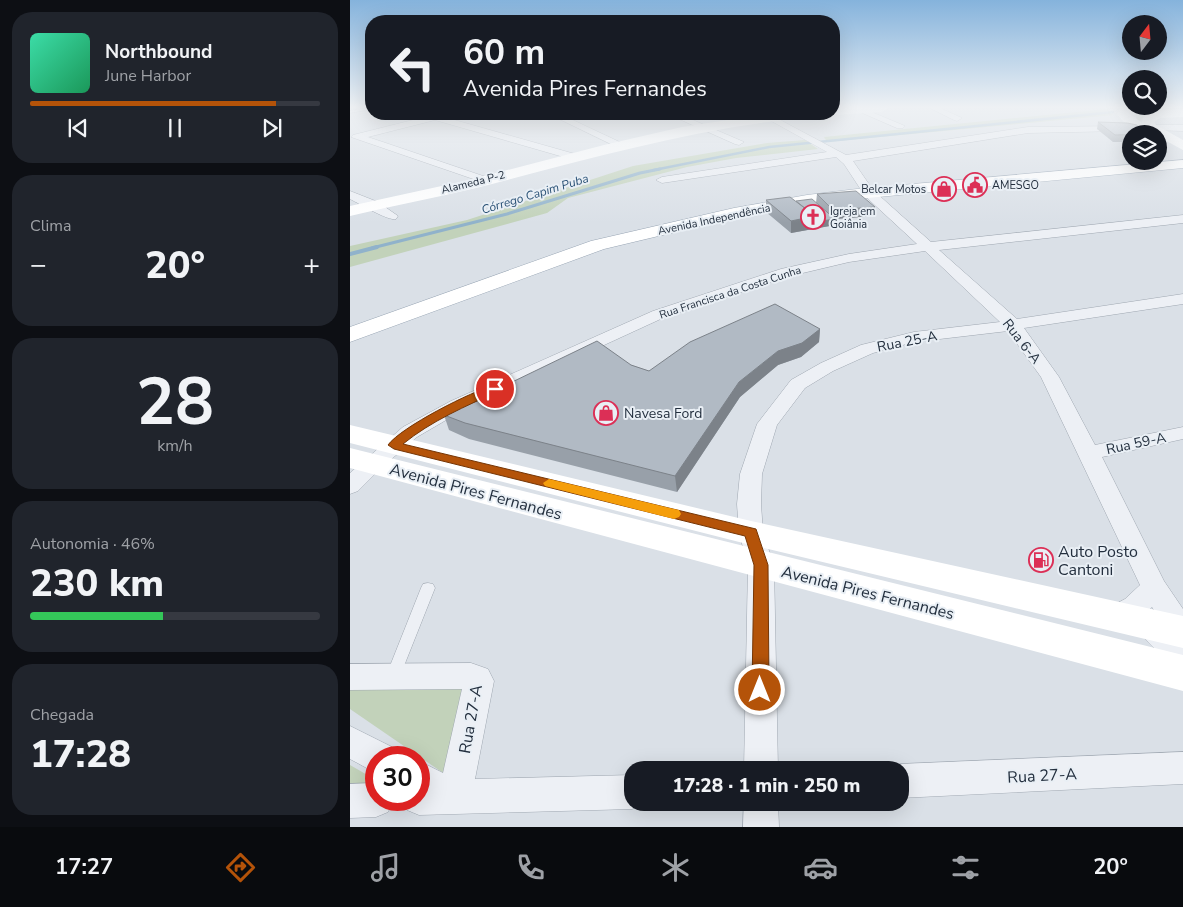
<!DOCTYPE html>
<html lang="pt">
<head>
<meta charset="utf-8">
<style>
	:root { --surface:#171b24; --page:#20242c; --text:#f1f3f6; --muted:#9ea1a6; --line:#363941; --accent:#b45309 }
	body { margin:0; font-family:"Nunito Sans",sans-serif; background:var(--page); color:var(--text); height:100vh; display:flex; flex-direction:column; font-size:19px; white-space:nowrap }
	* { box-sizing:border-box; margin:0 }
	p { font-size:16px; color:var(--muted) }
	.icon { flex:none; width:28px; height:28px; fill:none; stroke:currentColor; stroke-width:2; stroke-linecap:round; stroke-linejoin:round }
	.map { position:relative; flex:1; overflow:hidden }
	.sheet { display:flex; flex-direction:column; gap:12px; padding:12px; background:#0d0f14; width:350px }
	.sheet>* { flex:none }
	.top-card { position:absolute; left:15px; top:15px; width:475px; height:105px; border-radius:20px; box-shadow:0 5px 20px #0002; background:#171b24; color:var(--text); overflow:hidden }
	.needle { width:32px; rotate:16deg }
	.buttons { position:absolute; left:772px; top:15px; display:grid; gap:10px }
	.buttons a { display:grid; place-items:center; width:45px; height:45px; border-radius:50%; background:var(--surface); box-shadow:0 5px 20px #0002; font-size:25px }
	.speed { position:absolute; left:15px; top:746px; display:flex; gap:10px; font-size:25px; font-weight:700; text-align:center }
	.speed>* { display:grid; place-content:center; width:65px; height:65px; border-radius:50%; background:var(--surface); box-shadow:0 5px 20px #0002; line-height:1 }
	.speed .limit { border:8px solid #d22; background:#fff; color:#111 }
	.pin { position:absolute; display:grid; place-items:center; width:42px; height:42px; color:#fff; margin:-21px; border:2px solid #fff; border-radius:50%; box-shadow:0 1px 5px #0007 }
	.me { position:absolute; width:55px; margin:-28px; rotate:0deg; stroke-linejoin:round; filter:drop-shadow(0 0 4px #0008) }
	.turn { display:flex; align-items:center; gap:18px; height:105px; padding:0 15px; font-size:22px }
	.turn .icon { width:65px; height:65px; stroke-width:2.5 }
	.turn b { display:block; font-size:35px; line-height:42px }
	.big { font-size:38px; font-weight:800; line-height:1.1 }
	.sheet .tile { flex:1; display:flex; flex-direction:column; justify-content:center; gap:8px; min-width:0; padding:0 18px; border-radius:20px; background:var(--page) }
	.sheet .dial { align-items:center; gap:0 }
	.dial b { font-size:65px; line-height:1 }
	.song { display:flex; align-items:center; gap:15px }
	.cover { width:60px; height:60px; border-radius:8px; background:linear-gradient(135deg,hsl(160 70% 55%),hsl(150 70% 35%)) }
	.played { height:5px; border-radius:2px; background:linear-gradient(90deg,var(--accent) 85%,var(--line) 85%) }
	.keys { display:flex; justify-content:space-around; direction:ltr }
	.heat { display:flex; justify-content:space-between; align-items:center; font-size:28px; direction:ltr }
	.charge { height:8px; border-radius:4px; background:linear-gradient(90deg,#34c759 46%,var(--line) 0) }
	.trip { position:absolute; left:274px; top:761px; width:285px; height:50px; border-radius:20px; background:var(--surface); box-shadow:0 5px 20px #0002; font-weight:800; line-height:50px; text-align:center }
	.tab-bar { display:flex; height:80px; justify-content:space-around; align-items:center; background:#090b0e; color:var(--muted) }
	.tab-bar .icon { width:35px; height:35px }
	.tab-bar .selected { color:var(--accent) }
	.tab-bar b { font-size:22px; color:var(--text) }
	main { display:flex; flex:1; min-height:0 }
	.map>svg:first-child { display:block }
	.green { fill:#c2d2ba }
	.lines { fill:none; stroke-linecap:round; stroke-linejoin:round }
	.stream-far2 { stroke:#90b2cb; stroke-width:2.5 }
	.stream-far1 { stroke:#90b2cb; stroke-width:3 }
	.stream { stroke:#90b2cb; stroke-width:4 }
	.lane-casing { stroke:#9fa7b1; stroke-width:1 }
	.street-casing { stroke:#9fa7b1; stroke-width:1 }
	.primary-casing { stroke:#98a5b4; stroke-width:1 }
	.lane { fill:#edf0f5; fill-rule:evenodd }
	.street { fill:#edf0f5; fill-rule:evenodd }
	.secondary { fill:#fff; fill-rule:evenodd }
	.primary { fill:#fff; fill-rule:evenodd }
	.wall { fill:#98a0a9 }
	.shaded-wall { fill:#7c8289 }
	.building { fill:#b1bac4; stroke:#7c8289 }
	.route { fill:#b45309; stroke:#753606 }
	.slow { fill:#f59e0b }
	.labels { text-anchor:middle; stroke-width:4; stroke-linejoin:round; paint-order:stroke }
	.far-street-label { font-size:11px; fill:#232f3e; stroke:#e9eff5 }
	.far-poi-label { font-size:11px; fill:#232f3e; stroke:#e9eff5; text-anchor:start }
	.far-water-label { font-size:12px; font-style:italic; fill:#2a5175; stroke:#e9eff5 }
	.street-label { font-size:14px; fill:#232f3e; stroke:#e9eff5 }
	.poi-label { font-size:14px; fill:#232f3e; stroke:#e9eff5; text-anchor:start }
	.near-street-label { font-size:16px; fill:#232f3e; stroke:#e9eff5 }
	.near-poi-label { font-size:16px; fill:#232f3e; stroke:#e9eff5; text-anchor:start }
</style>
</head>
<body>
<main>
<section class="sheet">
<div class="tile">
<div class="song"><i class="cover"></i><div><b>Northbound</b><p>June Harbor</p></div></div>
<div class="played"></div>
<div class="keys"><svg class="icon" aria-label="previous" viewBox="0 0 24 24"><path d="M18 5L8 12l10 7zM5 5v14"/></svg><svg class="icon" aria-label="pause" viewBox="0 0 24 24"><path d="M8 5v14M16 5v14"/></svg><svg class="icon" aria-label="next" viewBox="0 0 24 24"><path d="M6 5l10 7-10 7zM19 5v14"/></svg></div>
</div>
<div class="tile"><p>Clima</p>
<div class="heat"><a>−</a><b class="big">20°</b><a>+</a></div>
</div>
<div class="tile dial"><b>28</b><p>km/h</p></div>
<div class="tile"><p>Autonomia · 46%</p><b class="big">230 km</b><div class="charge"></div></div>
<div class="tile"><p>Chegada</p><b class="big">17:28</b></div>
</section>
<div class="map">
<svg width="833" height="827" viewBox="0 0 833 827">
	<rect width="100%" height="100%" fill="#dae0e7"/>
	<!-- green -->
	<path class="green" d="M788,108H833V111C818,112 799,110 788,122L784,109Z
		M757,109L763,115L477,142L474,137Z
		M455,140L468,149L386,158L337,167L218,198L197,213L0,267V246L117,220L283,166L417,143Z
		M118,680L99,777L0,709V685Z
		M0,765L26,780V789H0Z"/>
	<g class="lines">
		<!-- stream-far2 -->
		<path class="stream-far2" d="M788,110L815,108
			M304,170L419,147L763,112"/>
		<!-- stream-far1 -->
		<path class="stream-far1" d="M22,248L157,214L290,173L310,169"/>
		<!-- stream -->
		<path class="stream" d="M0,254L27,247"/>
		<defs>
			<path id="lane" d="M17,108H21V109L0,113V111Z
				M78,583L83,584L85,588L50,676L48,681L43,683L38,681L36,676L71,588L73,584Z"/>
			<path id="street" d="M501,108H512L555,126L553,128H547Z
				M580,108H590L612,118L607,121L604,120Z
				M71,114H93L94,117L225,154L226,156L221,159L217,158L85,120L18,137L139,178L141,180L139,182L135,183L1,137L3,135L75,117Z
				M199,114H210L274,144L273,146H265Z
				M318,114H329L394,142L389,145L385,144Z
				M409,114H419L496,155L678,127L775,126V130L772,131L678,133L503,161L523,190L581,242L833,215V223L589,250L667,319L833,294V304L674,328L709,377L745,445L833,427V439L752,457L814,581L833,609V666C817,660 797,645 789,629L793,621L803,617L810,620L802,607C791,619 775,630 758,624L754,616L758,608L775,599L790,585L691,377L658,331L564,342L523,353L483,371L455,388L427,425L412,474L411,504L413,533L424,565L428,770H394L398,565L389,533L387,504L390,474L407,424L441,380L471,363L511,345L564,332L650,322L575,251L499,262L440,276L315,317L115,409L67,437L30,469L8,491L0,494V473L53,427L101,401L303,311L431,269L499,254L567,244L515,196L494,164L486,157L312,183L306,180L312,177L477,152Z
				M802,125H833V131L799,130V126Z
				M0,191L28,202L48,216L46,219C38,221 10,204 0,199Z
				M121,663L138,669L144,681L125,779L282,775V802H295L294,804L282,809L69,815L57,810L53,800H69V761L93,773L112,689L0,690V664Z
				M0,726L42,747L46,758H26V773L0,759Z
				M833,752V784L550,798V770H538L550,764Z
				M26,783V800H43L38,812L26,817L0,818V784Z
				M394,802H428L429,827H393Z"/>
			<path id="primary" d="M833,160V168L507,199L457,205L384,218L254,249L0,342V327L241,241L384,208L457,195L507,189Z"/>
		</defs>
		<!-- lane casing -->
		<use href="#lane" class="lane-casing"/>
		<!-- street casing -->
		<use href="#street" class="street-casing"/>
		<!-- primary casing -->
		<use href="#primary" class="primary-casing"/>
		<!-- lane -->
		<use href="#lane" class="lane"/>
		<!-- street -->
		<use href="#street" class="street"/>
		<!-- secondary -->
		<path class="secondary" d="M484,108H538L532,112L484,115L480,114H484Z
			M770,108H782L779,113L792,123L793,118C804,108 819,110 833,109V117L810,118L804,122L806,125L833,140V150L809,137V134C790,134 779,130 767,114Z
			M457,114L451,118C337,130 236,160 126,188C84,198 42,206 0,216V206L119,180L254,145L332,127L411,115Z
			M0,425L401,521L833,616V648L401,545L0,443Z
			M0,448L833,655V691L0,468Z"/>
		<!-- primary -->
		<use href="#primary" class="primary"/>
	</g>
	<!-- wall -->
	<path class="wall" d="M748,122L781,134V142H763L747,129Z
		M467,194L525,216L485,219V225L441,233L416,212V200L466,203Z
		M470,329L469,342L451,357L428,365L390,397L327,492L119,439L99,430L94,415L281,365L299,371Z"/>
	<!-- shaded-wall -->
	<path class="shaded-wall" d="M525,207V216L483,219V210Z
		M465,216L485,219V225L441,233V221Z
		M470,329L469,342L451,357L428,365L390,397L327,492L325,476L389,382L428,351Z"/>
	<!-- building -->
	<path class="building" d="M748,122L777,123L787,125L798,134L765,135Z
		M506,191L525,207L483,210L467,194Z
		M440,197L465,216L441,221L416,200Z
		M462,199L485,219L465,222V216L446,201Z
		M425,304L470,329L452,343L428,351L389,382L325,476L115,423L94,415L247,341L281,365L299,371L340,342Z"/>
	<!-- sky -->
	<linearGradient id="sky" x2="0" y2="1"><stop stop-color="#85b3dc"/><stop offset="0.48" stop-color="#eef1f4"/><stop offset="1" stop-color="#eef1f4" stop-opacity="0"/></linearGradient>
	<rect width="833" height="223" fill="url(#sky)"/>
	<!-- route -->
	<path class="route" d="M145,385L150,389L149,391C116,406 81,421 53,444L406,529L418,565L419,690L416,696L410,698L404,696L402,690L404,565L395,536L44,449L38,445C51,427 122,391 145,385Z"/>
	<!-- slow -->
	<path class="slow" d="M199,479L324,509L329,510L331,514L329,517L324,519L195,486L193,483Z"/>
	<!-- icons -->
	<defs>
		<symbol id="civic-ring" viewBox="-11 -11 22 22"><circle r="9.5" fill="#e9eff5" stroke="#dc2f56" stroke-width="1.5"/><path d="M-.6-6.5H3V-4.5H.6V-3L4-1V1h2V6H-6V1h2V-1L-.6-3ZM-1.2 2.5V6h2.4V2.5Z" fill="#dc2f56"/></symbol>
		<symbol id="shop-ring" viewBox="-11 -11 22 22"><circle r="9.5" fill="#e9eff5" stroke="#dc2f56" stroke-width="1.5"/><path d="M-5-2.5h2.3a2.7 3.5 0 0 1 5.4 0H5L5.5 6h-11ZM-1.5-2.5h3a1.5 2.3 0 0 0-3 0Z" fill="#dc2f56"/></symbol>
		<symbol id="church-ring" viewBox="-11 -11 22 22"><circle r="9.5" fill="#e9eff5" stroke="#dc2f56" stroke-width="1.5"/><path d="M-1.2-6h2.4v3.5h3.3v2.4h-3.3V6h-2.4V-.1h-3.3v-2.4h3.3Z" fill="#dc2f56"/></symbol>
		<symbol id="fuel-ring" viewBox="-11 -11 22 22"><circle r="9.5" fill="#e9eff5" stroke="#dc2f56" stroke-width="1.5"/><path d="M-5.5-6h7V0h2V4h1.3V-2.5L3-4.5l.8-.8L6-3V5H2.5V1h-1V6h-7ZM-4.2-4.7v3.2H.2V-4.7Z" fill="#dc2f56"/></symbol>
	</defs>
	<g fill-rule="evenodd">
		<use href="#civic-ring" x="611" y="171" width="28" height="28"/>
		<use href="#shop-ring" x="580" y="175" width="28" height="28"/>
		<use href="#church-ring" x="449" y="203" width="28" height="28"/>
		<use href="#shop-ring" x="242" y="399" width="28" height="28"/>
		<use href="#fuel-ring" x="677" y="546" width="28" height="28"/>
	</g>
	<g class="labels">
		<!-- far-street labels -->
		<g class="far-street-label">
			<text transform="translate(123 182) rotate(-14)" y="4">Alameda P-2</text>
			<text transform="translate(364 219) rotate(-12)" y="4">Avenida Independência</text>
			<text transform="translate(380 292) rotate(-18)" y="4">Rua Francisca da Costa Cunha</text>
		</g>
		<!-- far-poi labels -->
		<g class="far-poi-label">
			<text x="642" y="189">AMESGO</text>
			<text x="576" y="193" text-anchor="end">Belcar Motos</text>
			<text x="480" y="215">Igreja em<tspan x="480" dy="13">Goiânia</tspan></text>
		</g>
		<!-- far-water labels -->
		<g class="far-water-label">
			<text transform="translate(185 194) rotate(-17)" y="4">Córrego Capim Puba</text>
		</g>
		<!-- street labels -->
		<g class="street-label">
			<text transform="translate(557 341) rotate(-11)" y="5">Rua 25-A</text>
			<text transform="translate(672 341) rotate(52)" y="5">Rua 6-A</text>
			<text transform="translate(786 443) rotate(-12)" y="5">Rua 59-A</text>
		</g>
		<!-- poi labels -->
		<g class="poi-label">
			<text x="274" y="418">Navesa Ford</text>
		</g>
		<!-- near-street labels -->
		<g class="near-street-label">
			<text transform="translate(126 491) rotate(15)" y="6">Avenida Pires Fernandes</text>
			<text transform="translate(518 592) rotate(14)" y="6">Avenida Pires Fernandes</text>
			<text transform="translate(120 719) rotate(-80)" y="6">Rua 27-A</text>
			<text transform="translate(692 775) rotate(-3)" y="6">Rua 27-A</text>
		</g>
		<!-- near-poi labels -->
		<g class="near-poi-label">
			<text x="708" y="557">Auto Posto<tspan x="708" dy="18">Cantoni</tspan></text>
		</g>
	</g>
</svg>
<div class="buttons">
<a><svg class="needle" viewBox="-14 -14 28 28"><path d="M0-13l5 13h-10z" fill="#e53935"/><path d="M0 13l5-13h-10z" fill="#9ea1a6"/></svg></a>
<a><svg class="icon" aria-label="search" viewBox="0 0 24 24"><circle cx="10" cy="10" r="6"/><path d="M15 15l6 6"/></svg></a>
<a><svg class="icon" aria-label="layers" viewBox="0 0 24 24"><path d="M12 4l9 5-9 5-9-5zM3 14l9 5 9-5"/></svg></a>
</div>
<div class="speed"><div class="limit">30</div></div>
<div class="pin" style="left:145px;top:389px;background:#d93025"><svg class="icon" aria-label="arrive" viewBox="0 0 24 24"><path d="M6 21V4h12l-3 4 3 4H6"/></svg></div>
<svg class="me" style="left:410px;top:690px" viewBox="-20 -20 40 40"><circle r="17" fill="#b45309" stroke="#fff" stroke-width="3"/><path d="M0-11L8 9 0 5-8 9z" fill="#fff"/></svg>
<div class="trip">17:28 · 1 min · 250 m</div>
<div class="top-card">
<div class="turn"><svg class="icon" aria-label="left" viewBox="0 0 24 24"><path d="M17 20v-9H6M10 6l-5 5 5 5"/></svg><div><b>60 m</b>Avenida Pires Fernandes</div></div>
</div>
</div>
</main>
<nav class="tab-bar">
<b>17:27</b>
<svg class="icon selected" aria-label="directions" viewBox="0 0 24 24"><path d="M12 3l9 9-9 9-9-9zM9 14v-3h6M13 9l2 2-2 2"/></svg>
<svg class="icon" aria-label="music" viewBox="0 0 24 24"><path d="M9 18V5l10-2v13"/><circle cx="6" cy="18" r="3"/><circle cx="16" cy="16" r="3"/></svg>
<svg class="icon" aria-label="phone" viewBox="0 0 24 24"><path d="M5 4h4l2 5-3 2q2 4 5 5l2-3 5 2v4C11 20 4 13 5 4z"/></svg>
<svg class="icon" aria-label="climate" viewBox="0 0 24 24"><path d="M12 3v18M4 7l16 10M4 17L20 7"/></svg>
<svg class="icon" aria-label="car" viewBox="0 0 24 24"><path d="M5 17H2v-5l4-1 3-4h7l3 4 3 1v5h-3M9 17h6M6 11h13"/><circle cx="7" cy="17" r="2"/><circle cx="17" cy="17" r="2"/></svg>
<svg class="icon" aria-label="filters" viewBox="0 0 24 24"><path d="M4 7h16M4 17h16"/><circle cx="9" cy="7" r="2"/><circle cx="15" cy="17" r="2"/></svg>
<b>20°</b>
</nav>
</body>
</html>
